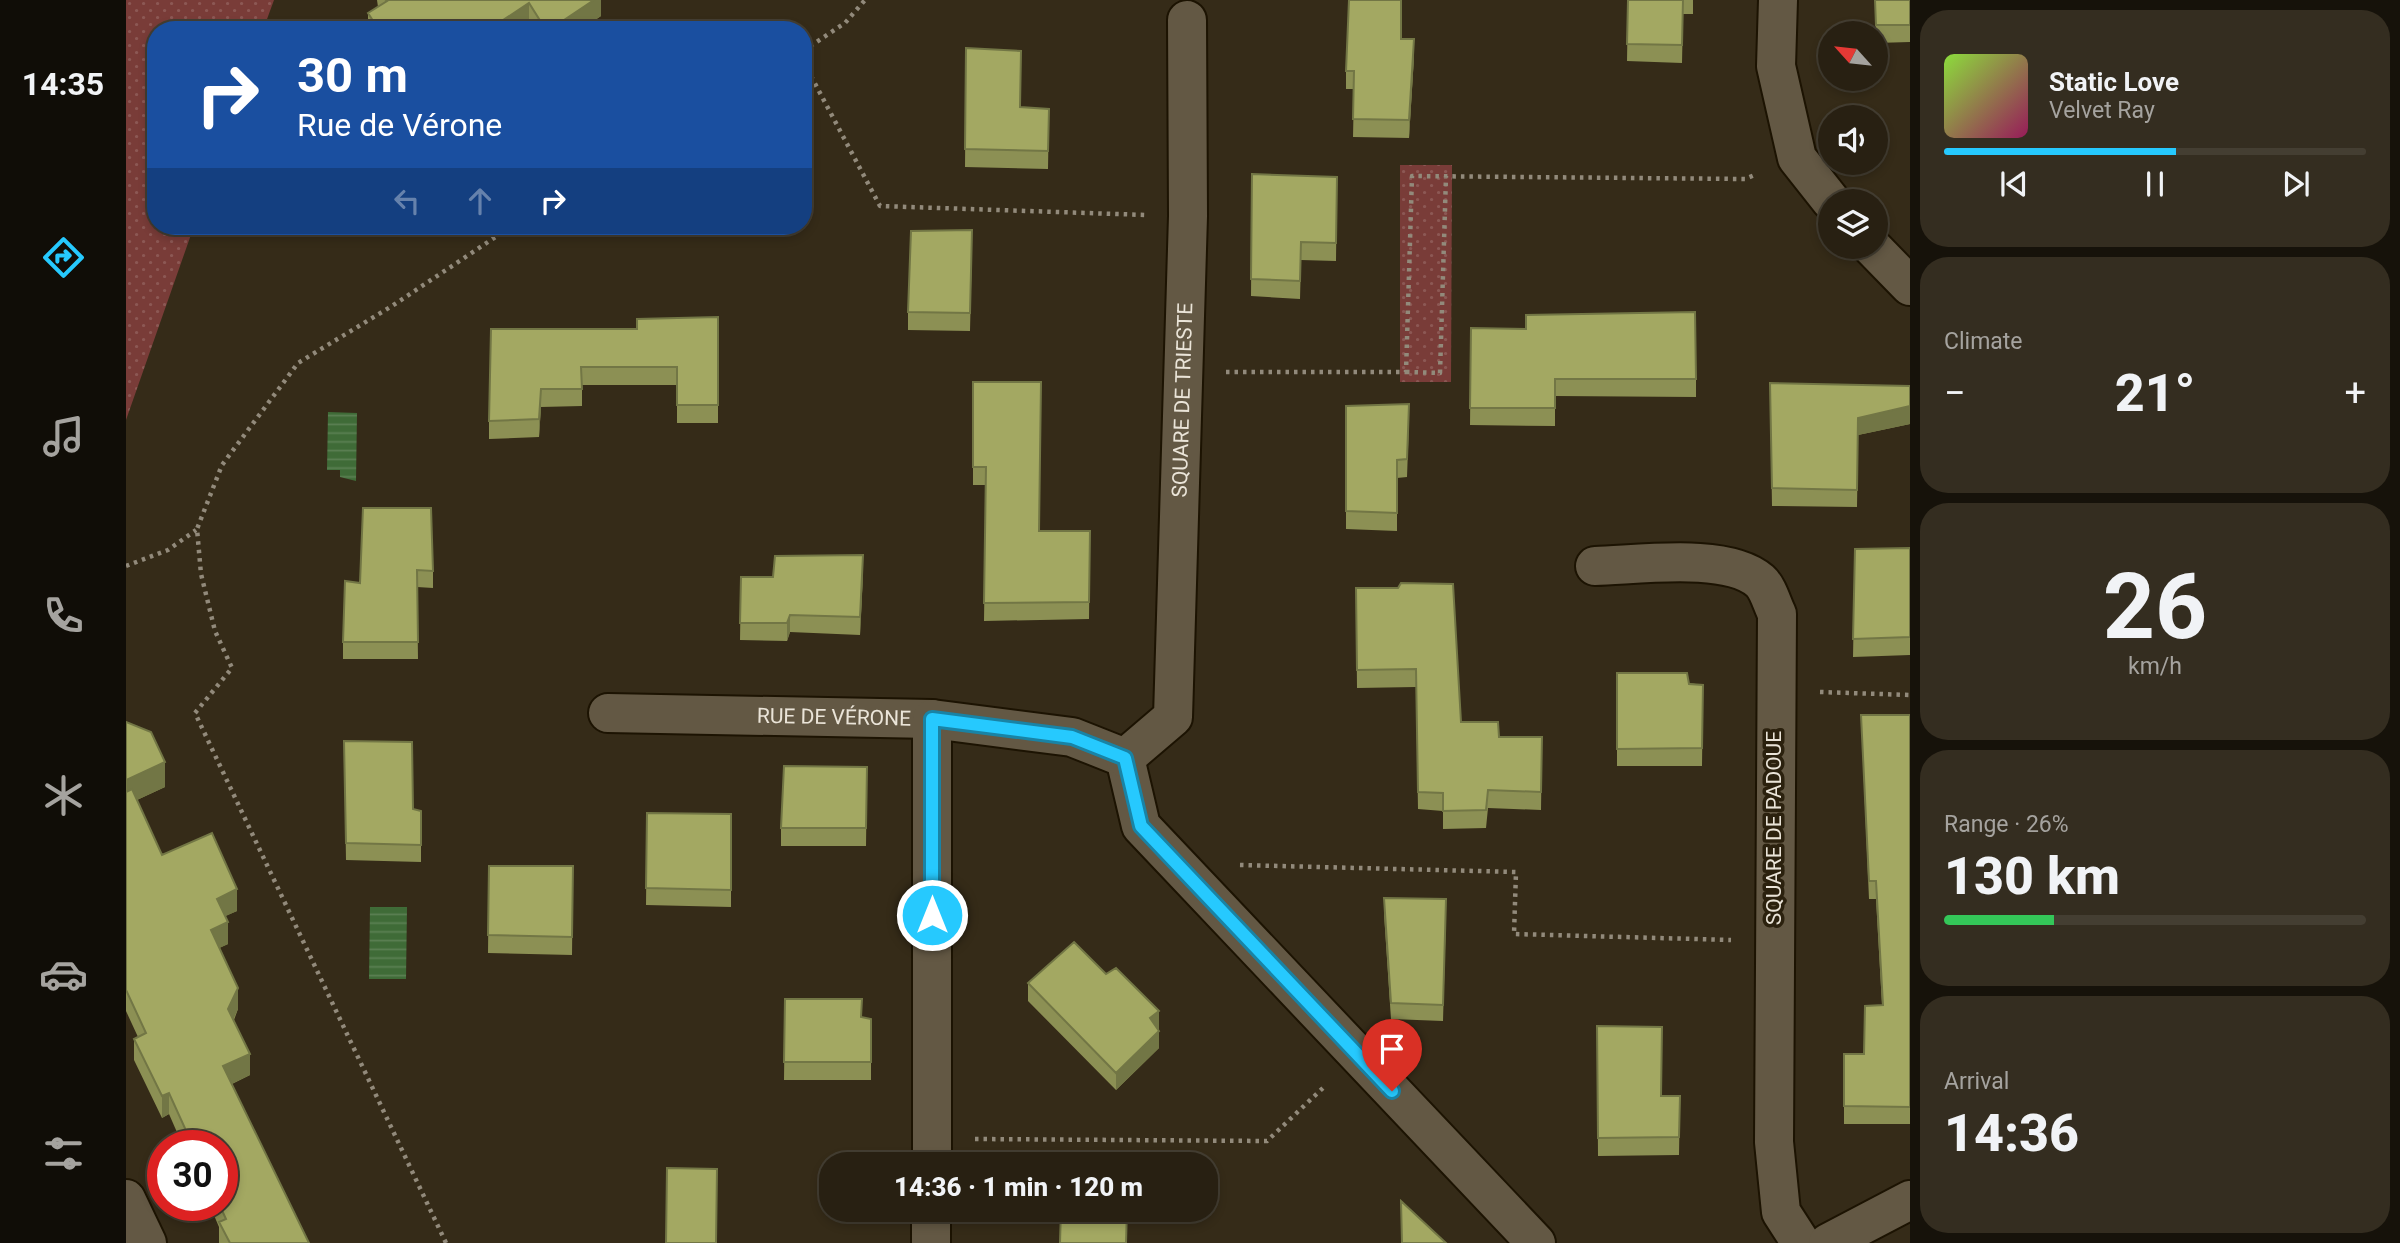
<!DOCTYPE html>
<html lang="en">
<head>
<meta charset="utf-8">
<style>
	:root { --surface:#282012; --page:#342d20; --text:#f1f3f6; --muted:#a5a39f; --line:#443e32; --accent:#26c9fe }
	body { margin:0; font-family:Roboto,sans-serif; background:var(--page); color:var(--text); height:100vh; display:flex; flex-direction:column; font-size:26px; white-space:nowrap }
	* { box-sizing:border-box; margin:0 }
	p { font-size:23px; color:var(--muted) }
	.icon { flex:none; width:38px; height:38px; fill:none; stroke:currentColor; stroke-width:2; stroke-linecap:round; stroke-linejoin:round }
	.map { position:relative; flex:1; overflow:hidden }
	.side { display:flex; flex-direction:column; gap:10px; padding:10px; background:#16120a; width:490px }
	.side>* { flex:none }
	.banner { position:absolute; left:21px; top:21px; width:665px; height:214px; border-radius:28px; box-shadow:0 4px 10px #0003,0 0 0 2px var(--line); background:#1a4fa0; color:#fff; overflow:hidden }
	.needle { width:46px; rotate:297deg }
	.buttons { position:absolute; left:1692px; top:21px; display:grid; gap:14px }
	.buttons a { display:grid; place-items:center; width:70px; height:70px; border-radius:50%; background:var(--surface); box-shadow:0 4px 10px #0003,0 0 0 2px var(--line); font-size:35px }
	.speed { position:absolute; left:21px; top:1130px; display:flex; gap:14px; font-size:35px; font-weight:700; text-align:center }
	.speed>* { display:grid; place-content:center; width:91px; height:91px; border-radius:50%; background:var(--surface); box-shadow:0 4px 10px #0003,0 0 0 2px var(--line); line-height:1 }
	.speed .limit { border:10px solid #d22; background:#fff; color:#111 }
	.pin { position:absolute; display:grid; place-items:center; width:60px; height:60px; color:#fff; margin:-72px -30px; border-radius:50% 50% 50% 0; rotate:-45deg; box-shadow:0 0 7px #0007 }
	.pin .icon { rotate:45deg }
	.me { position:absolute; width:77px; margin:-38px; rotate:0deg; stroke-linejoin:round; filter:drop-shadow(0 0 5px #0008) }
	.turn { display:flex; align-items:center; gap:24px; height:147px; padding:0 35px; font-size:32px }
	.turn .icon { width:91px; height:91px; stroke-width:2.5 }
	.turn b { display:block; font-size:49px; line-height:60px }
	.lanes { display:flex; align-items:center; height:66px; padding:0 35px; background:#0003; justify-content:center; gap:35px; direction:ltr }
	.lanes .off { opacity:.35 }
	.big { font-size:52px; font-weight:800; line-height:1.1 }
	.side .widget { flex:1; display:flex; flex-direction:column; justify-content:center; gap:10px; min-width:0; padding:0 24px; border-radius:28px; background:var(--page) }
	.side .dial { align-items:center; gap:0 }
	.dial b { font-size:91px; line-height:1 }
	.song { display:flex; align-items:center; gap:21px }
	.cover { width:84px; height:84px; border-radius:10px; background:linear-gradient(135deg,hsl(90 70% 55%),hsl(330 70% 35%)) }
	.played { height:7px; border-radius:4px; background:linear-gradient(90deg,var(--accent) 55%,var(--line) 55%) }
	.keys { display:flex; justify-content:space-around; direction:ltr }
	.heat { display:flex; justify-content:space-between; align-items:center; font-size:38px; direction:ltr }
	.charge { height:10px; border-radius:5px; background:linear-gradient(90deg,#34c759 26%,var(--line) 0) }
	.trip { position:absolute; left:693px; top:1152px; width:399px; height:70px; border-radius:28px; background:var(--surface); box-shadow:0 4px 10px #0003,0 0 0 2px var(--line); font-weight:800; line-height:70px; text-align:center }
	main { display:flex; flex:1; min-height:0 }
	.tabs { display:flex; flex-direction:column; width:126px; justify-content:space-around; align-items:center; background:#100d07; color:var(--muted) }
	.tabs .icon { width:49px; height:49px }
	.tabs .on { color:var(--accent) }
	.tabs b { font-size:32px; color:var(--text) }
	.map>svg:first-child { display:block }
	.grass { fill:url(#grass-dots) }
	.water { fill:url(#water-rules) }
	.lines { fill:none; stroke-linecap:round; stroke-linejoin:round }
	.minor-casing { stroke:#1c1302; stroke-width:42 }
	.path { stroke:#928a7b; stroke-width:4.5; stroke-dasharray:3.5 5; stroke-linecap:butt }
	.minor { stroke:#635844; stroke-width:38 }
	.wall { fill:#8c9054 }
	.shaded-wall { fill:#727645 }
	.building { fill:#a3a862; stroke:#727645; stroke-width:2 }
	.route-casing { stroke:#1983a5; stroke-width:18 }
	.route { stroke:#26c9fe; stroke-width:12 }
	.labels { text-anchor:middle; stroke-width:7; stroke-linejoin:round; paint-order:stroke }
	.street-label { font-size:21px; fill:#eae4d8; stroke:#2b210e }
</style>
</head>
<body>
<main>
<nav class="tabs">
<b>14:35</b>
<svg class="icon on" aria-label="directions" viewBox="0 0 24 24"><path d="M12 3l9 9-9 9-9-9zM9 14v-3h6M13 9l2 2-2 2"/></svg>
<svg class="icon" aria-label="music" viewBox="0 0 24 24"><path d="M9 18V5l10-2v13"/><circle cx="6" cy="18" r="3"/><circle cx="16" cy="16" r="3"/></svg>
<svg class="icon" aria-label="phone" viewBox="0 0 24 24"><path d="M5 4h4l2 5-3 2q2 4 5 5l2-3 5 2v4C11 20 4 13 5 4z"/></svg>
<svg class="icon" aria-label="climate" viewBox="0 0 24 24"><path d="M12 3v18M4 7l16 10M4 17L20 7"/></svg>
<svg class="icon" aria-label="car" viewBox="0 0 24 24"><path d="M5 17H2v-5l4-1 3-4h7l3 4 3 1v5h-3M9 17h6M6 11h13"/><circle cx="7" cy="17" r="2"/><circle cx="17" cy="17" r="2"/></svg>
<svg class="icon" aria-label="filters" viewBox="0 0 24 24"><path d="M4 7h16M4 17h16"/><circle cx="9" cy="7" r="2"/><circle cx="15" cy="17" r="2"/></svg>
</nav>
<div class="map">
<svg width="1784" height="1243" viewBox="0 0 1784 1243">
	<defs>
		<pattern id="grass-dots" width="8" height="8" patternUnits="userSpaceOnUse" patternTransform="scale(1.75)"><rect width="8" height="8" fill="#793c38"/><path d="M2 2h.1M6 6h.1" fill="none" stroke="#8c5854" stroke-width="1.8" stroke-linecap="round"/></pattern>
		<pattern id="water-rules" width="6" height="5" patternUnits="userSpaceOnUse" patternTransform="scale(1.75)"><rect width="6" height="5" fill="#3f6b37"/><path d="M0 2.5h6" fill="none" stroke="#5b8053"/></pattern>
	</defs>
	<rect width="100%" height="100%" fill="#352b18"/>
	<!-- grass -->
	<path class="grass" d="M0,0H148L137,30H30V226H68L0,420Z
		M1274,165H1326L1325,382H1274Z"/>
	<!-- water -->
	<path class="water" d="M202,412L231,413L230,481L214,477V470H201Z
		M244,907H281L280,979H243Z"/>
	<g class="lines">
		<defs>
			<g id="minor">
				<path d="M1652,0L1650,66L1671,158L1705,201"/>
				<path d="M1746,247L1784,286"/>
				<path d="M1469,566C1512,565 1601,552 1634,581C1642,588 1646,604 1651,614L1648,1142L1655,1212L1675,1243"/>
				<path id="s1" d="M482,713L806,719L946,737L999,758L1015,826L1410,1243"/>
				<path id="s2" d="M999,758L1047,717L1062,216L1061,20"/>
				<path d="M806,1164V719"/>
				<path d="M0,1199L21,1243"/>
				<path d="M805,1243V1209"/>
				<path d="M1702,1243L1784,1200"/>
			</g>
		</defs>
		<!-- minor casing -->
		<use href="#minor" class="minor-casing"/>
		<!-- path -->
		<path class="path" d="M677,51L719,23L739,0
			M677,61L754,206L1020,215
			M1100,372H1280L1286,176L1619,179L1631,174
			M1280,372L1314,373L1320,176
			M0,566L42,550L70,530
			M1694,692L1784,695
			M1114,865L1390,872L1388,934L1605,940
			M849,1139L1141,1141L1199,1086
			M320,1243L69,713L106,668L89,631L75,574L71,529L96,465L172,363L266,306L386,226"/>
		<!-- minor -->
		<use href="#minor" class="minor"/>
	</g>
	<!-- wall -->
	<path class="wall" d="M251,0H475V16L454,30H407L403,23L392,30H242V13L252,7Z
		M1502,0H1567V14H1557L1556,63L1501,61Z
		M1749,0H1784V42L1750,43Z
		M1275,39L1288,57L1283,138L1227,137L1228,89H1220V71Z
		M840,48L894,107L923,109L922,169L839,167Z
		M1126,174L1211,177L1210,261L1175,260L1174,299L1125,296Z
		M846,248L844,331L782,330V312Z
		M592,317V423H551V385H456V406L415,407L413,437L363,439V421L511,329Z
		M1345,328L1570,379V397L1429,396V426L1344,425Z
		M847,382L913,531H964L963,619L858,621L860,485H847Z
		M1644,383L1784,386V424L1732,435L1731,507L1646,506Z
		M1220,406L1283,422L1281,477L1271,478V531L1220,529Z
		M237,508L307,571V588L291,587L292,659H217V642L234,583Z
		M1784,548V655L1727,657L1729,549Z
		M737,573L734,635L664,632L661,641L614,640L615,577H647Z
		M1230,588L1335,722L1373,737H1416L1415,810L1362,808L1360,828L1317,829V811L1292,809L1290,687L1231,688Z
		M1491,673L1577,685L1576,766H1491Z
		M1735,715H1784V1124H1718V1054H1738L1756,1005L1750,899H1743Z
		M0,722L39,787L11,800L36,855L111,911L99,916L102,944L93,948L112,1009L108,1020L124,1075L106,1084L183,1243H93V1227L84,1206H96V1146H57L43,1114L36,1118L8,1060V1039L12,1037L0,1011Z
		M218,741L287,809L295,811V862L220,860Z
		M741,767L740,846H655V828Z
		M521,813L605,814V907L520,905Z
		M363,866H447L446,955L362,953Z
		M1258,898L1320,915L1317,1021L1265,1019L1258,914Z
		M902,983L1033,1029H1032L1033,1048L990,1090L902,1001Z
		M659,999L745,1019V1080H658Z
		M1471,1026L1536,1096H1554L1553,1155L1472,1156Z"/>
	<!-- shaded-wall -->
	<path class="shaded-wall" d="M468,0H475V16L454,30H423Z
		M403,3V23L392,30H362Z
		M1288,39V57L1283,138V120Z
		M415,389V407L413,437V419Z
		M1784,406V424L1732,435L1731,507L1732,418Z
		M737,555V573L734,635V617Z
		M664,615V632L661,641V623Z
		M39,762V787L0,805V780Z
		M111,889V911L91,920V899Z
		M102,922V944L85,952V930Z
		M112,988V1009L102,1031V1009Z
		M1033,1011V1029L1024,1035V1018Z
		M1033,1031V1048L990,1090V1073Z
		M124,1054V1075L97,1088V1066Z
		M43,1093V1114L36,1118V1096Z"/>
	<!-- building -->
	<path class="building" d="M260,0H468L423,30H420L403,3L362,30H253L242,13L261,1Z
		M1223,0H1275V39H1288L1283,120L1227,119L1228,71H1220Z
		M1502,0H1557L1556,45L1501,44Z
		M1749,0H1784V25H1750Z
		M840,48L895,51L894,107L923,109L922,151L839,149Z
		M1126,174L1211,177L1210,243L1175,242L1174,281L1125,279Z
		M846,230L844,313L782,312L785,231Z
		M1569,312L1570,379H1429V408H1344L1345,328L1400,329V315Z
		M592,317V405H551V367H455L456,389H415L413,419L363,421L365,329H511V319Z
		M847,382H915L913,531H964L963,602L858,603L860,467H847Z
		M1644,383L1784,386V406L1732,418L1731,490L1646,488Z
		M1283,404L1281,459L1271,460V513L1220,511V406Z
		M237,508H305L307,571L291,570L292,642H217L219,581L234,583Z
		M1784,548V637L1727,639L1729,549Z
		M737,555L734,617L664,615L661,623H614L615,577H647L649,556Z
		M1275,583L1327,584L1335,722H1372L1373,737H1416L1415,792L1362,790L1360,810L1317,811V793L1292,792L1290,669L1231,670L1230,588H1272Z
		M1491,673H1561L1563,684L1577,685L1576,748L1491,749Z
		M1735,715H1784V1107L1718,1106V1054H1738L1739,1006L1757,1005L1750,881H1743Z
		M0,722L25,732L39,762L0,780Z
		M218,741L286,742L287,809L295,811V845L220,843Z
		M658,766L741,767L740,828H655Z
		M6,789L36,855L86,833L111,889L91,899L102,922L85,930L112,988L102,1009L124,1054L97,1066L183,1243H104L93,1222L100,1219L94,1206H96V1146H67L43,1093L36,1096L8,1039L20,1033L0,990V792Z
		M521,813L605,814V890L520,888Z
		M363,866H447L446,937L362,935Z
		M1258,898L1320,899L1317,1005L1265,1003Z
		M948,942L980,974L990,968L1033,1011L1024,1018L1033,1031L990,1073L902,983Z
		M659,999H736L735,1017L745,1019V1062H658Z
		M1471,1026L1536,1027L1535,1096H1554L1553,1137L1472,1138Z
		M541,1168L591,1169L590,1243H540Z
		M1275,1201L1320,1243H1276Z
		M935,1209H1001L1000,1243H934Z"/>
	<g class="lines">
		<defs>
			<path id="route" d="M806,915V719L946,737L999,758L1015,826L1266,1091"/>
		</defs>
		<!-- route casing -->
		<use href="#route" class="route-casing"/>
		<!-- route -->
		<use href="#route" class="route"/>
	</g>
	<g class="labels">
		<!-- street labels -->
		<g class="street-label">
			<text dy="7" stroke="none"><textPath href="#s2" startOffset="380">SQUARE DE TRIESTE</textPath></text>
			<text dy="7" stroke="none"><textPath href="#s1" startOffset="226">RUE DE VÉRONE</textPath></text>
			<text transform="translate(1648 828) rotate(-90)" y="7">SQUARE DE PADOUE</text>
		</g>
	</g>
</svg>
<div class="buttons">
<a><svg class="needle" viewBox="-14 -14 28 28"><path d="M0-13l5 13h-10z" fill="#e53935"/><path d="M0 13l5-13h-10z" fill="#a5a39f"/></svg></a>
<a><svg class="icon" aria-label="sound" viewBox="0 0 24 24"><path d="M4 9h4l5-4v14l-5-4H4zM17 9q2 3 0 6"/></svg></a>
<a><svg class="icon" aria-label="layers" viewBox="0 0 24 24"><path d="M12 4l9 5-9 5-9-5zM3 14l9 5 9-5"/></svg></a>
</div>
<div class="speed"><div class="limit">30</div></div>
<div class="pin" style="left:1266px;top:1091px;background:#d93025"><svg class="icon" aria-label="arrive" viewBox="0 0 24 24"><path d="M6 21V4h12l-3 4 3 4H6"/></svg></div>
<svg class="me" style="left:806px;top:915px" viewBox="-20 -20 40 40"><circle r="17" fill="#26c9fe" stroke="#fff" stroke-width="3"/><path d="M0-11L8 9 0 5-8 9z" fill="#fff"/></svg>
<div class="trip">14:36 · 1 min · 120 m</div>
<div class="banner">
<div class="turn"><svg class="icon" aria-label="right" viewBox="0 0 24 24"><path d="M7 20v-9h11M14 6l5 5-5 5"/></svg><div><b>30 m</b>Rue de Vérone</div></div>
<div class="lanes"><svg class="icon off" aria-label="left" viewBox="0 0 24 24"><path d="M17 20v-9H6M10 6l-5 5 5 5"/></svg><svg class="icon off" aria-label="ahead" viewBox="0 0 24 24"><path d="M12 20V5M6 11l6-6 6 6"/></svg><svg class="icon" aria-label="right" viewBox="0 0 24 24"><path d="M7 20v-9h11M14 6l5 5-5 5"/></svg></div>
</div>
</div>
<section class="side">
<div class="widget">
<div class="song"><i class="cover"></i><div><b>Static Love</b><p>Velvet Ray</p></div></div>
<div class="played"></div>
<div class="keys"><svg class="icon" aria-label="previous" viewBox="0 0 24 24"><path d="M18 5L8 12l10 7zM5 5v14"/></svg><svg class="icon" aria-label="pause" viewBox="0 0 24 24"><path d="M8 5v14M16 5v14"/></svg><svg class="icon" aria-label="next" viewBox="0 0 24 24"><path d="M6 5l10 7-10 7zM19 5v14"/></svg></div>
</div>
<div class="widget"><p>Climate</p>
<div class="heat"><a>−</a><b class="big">21°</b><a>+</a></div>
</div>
<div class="widget dial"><b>26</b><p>km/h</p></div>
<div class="widget"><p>Range · 26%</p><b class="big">130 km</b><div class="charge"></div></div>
<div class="widget"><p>Arrival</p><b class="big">14:36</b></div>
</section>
</main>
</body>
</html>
